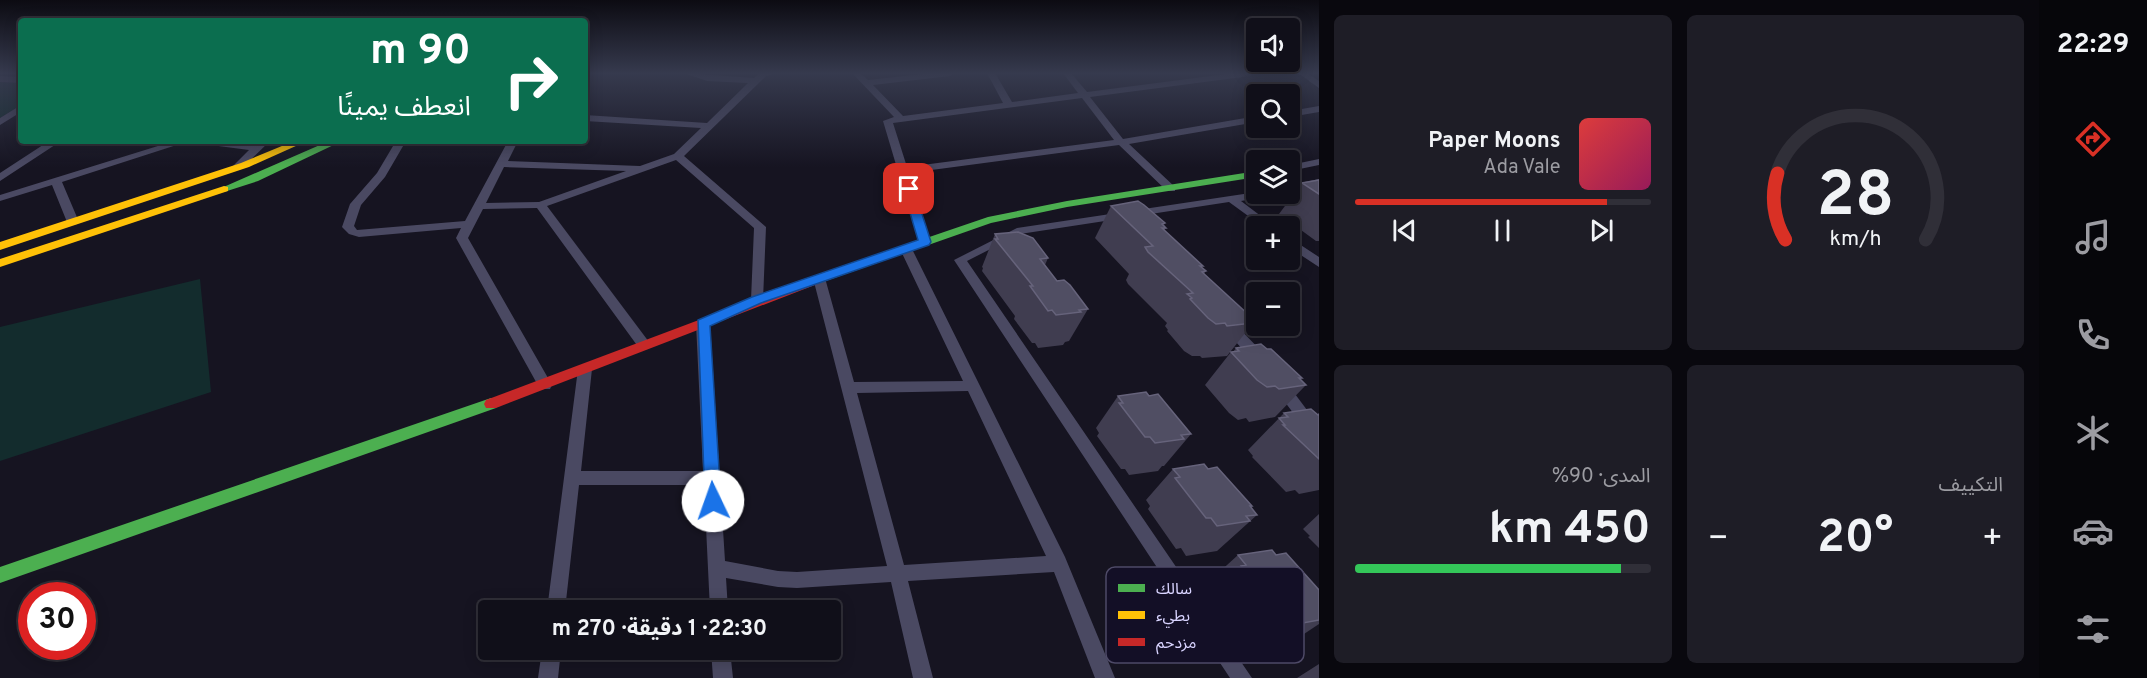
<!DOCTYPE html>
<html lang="ar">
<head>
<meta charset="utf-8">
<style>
	:root { --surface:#100f19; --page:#1e1d26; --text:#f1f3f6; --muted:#9c9ca2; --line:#302f38; --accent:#d93025 }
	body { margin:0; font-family:Overpass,"Noto Sans Arabic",sans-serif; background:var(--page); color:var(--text); direction:rtl; height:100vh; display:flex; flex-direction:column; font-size:22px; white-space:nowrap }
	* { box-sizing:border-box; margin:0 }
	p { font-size:20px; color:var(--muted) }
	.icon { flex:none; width:33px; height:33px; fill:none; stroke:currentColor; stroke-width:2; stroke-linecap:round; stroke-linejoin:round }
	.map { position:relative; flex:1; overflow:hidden; direction:ltr }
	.panel { display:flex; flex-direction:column; gap:15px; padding:15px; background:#09080e; width:720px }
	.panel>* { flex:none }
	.banner { position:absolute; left:18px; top:18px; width:570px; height:126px; border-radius:6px; box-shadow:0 3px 15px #0003,0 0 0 2px var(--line); direction:rtl; background:#0b6e4f; color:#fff; overflow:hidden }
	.fabs { position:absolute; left:1246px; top:18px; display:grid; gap:12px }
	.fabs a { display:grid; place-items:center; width:54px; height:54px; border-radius:6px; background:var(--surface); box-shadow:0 3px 15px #0003,0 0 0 2px var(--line); font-size:30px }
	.speed { position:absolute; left:18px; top:582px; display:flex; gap:12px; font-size:30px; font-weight:700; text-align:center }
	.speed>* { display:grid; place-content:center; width:78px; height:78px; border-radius:50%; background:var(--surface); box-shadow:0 3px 15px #0003,0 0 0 2px var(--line); line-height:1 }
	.speed .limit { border:9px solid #d22; background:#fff; color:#111 }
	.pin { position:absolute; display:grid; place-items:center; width:51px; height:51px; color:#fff; margin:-26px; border-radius:12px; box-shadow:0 3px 9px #0006 }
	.me { position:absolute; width:66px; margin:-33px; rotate:357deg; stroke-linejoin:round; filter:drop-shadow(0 0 4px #0008) }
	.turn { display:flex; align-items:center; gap:21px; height:126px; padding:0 18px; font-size:27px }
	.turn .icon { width:78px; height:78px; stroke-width:2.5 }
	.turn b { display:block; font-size:42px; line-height:51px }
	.big { font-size:45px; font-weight:700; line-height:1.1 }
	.panel .widget { flex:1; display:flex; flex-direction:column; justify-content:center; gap:9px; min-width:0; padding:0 21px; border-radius:9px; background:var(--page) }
	.panel .dial { align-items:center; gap:0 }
	.dial svg { height:156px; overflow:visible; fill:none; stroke:var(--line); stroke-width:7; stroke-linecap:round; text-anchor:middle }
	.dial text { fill:var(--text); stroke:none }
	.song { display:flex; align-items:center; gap:18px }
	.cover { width:72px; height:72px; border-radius:9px; background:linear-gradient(135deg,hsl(0 70% 55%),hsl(330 70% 35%)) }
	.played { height:6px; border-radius:3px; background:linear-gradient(90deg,var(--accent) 85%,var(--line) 85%) }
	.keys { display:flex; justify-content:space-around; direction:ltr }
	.heat { display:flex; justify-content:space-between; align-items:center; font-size:33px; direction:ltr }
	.charge { height:9px; border-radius:4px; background:linear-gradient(90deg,#34c759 90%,var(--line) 0) }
	.panel .tiles { flex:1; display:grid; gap:15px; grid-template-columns:repeat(2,1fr) }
	.trip { position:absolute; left:478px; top:600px; width:363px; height:60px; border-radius:6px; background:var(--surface); box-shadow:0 3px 15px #0003,0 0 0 2px var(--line); font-weight:700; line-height:60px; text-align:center; direction:rtl }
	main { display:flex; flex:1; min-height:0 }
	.tabs { display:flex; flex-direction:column; width:108px; justify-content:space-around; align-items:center; background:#06060a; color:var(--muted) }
	.tabs .icon { width:42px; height:42px }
	.tabs .selected { color:var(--accent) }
	.tabs b { font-size:27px; color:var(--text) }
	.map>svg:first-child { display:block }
	.green { fill:#132c2d }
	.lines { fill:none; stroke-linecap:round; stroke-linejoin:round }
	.street { fill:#4a4962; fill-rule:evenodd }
	.fast { fill:#4caf50; fill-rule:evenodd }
	.slow { fill:#ffc107; fill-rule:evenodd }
	.jam { fill:#c62828; fill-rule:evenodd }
	.wall { fill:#403d50 }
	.building { fill:#504e63; stroke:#66637b; stroke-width:1.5 }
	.route { fill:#1a73e8; stroke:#114b97; stroke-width:1.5 }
	.key { fill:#130f26; stroke:#4e4a67; stroke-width:1.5 }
	.key-label { font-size:16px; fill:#d9d4ff }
</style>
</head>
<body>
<main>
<nav class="tabs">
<b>22:29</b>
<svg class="icon selected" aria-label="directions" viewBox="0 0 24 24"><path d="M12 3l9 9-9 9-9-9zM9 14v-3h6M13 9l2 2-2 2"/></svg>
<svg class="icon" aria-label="music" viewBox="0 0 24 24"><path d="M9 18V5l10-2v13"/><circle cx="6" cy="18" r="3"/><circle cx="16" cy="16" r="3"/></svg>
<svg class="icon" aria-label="phone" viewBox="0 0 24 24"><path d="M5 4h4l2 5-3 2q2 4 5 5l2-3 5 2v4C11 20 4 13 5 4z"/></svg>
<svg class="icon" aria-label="climate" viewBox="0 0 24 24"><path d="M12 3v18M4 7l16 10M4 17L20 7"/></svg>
<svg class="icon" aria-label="car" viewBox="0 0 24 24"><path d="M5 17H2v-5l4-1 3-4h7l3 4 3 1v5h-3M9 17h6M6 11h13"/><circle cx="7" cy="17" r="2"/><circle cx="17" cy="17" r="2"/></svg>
<svg class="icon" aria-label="filters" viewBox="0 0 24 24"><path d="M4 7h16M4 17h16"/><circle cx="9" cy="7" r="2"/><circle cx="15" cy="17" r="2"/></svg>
</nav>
<section class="panel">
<div class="tiles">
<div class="widget dial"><svg viewBox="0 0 100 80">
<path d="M14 69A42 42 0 1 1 86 69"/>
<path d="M14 69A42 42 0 0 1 10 35" stroke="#d93025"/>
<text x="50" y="56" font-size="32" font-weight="700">28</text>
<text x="50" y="72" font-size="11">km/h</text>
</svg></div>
<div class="widget">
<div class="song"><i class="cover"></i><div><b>Paper Moons</b><p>Ada Vale</p></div></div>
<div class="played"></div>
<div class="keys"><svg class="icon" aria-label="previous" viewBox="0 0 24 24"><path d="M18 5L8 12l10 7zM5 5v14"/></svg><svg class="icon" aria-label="pause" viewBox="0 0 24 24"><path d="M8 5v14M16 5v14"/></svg><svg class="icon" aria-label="next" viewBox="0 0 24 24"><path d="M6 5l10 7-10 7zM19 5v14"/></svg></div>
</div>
<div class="widget"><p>التكييف</p>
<div class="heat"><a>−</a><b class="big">20°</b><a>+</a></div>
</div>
<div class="widget"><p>المدى · 90%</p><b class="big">450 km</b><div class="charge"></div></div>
</div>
</section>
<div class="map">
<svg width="1319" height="678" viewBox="0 0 1319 678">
	<rect width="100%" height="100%" fill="#161421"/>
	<!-- green -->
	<path class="green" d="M0,82L21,83V105L0,118Z
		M200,279L211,392L0,461V327Z"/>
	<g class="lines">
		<!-- street -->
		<path class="street" d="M684,73L754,78L760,73H776L766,76L684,156L766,227L763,300L762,303L757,304L751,300L754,228L676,160L547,206L649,342L651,345L649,348H639L537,208L483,209L468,238L552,385L550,389H540L456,238L461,228L359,237L349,234L342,227L350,204L377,173L396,141H406L385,177L361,205L354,226L357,230L465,221L508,141H518L508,161L640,166L674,154L701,128L585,121V115L707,123L748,83L707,81ZM504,167L626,171L539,202L486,203Z
			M852,73H860L868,80L932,73H954L950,76L873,85L903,116L1003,103L987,73H995L1012,102L1078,93L1063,73H1071L1087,92L1234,73H1254L1250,76L1090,97L1123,139L1257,116V122L1129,144L1175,187V191H1167L1119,145L909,173L931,242L925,246L919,242L883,121L894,117ZM1082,98L1114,140L907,167L893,123Z
			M1298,73H1307L1319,81V88Z
			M0,76L21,77V83L0,82Z
			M21,105V112L0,125V118Z
			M1319,106V112L1290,117V111Z
			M49,141H61L0,181V173Z
			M174,141H189L62,182L79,222L77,224L73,225L67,222L52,185L0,201V195Z
			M198,141H226L255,145L259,141H270L241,169L237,170L232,167L249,150L203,144Z
			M1319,159V165L1290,171V165Z
			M1319,179V185L1290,191V185Z
			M1257,192L1269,194L1264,197L1241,201L1274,226H1262L1229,202L1020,234L967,261L1252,678H1230L954,260L1017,228Z
			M1290,238L1319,257V267L1290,248Z
			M906,245L912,249L1065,557L1115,678H1095L1054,572L908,581L933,678H913L891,582L797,588L778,587L726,578L728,610H710L704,485H579L565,610H547L578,369L580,365H590L592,369L581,471H703L696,323L703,318L710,323L725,561L778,571L797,572L887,566L813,278L819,274L825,278L854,382L963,381L900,249ZM968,391L1046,556L904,565L857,393Z
			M1230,322L1235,324L1265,355L1267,359L1265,363H1255L1225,330L1223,327L1225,324Z
			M1281,381L1286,382L1319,426V443L1314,441L1276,390L1274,386L1276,382Z
			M542,650H561L558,678H538Z
			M711,650H730L733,678H713Z"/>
		<!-- fast -->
		<path class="fast" d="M329,141H342L258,181L224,192L219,189Z
			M1257,171V177L1067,207L991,223L820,283H812L810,280L812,277L988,217L1067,201Z
			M491,398L496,400L498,404L496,408L0,583V567Z"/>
		<!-- slow -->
		<path class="slow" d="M294,141H307L249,167L0,250V242L241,163Z
			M224,186L228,187V191L0,267V259Z"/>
		<!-- jam -->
		<path class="jam" d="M816,276L822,280L820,283L496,408H486L484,404L486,400Z"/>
	</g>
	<!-- wall -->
	<path class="wall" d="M1319,180V241H1316L1279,214L1302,183Z
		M1111,206L1165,223L1164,225L1166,228L1164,231L1206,271L1204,274L1251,317L1249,319L1253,323L1227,356L1202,358L1200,356H1192L1184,351L1167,331L1168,330L1165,326L1167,323L1128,284L1126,280L1129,274L1095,238Z
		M995,234L1048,258L1045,265L1057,281L1088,309L1069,341L1065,342L1063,345L1038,348L1035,343H1032L1014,319L1015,316L982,271L983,268L982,267Z
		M1236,348L1302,378L1300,380L1306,385L1275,417L1249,422L1246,418L1238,420L1229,413L1205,385L1231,352H1233Z
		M1118,396H1149L1191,434L1164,466H1162L1158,471L1129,475L1125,469H1121L1097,436L1099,433L1096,428Z
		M1284,413L1319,414V490L1299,494L1295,490L1286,492L1252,457L1253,456L1248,450Z
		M1173,469H1208L1252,506L1251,508L1257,515L1217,551L1186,556L1181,548L1176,549L1148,509L1150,506L1146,500Z
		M1319,514V548L1308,537L1310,536L1303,529Z
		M1238,555H1276L1319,590V624L1286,646L1253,652L1246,642L1242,643L1207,595L1210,593L1205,585Z
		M1319,664V678H1297Z"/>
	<!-- building -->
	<path class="building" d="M1319,180V194L1302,183Z
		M1138,201L1144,205L1165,223L1162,224L1166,228H1162L1203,266H1200L1206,271L1202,272L1251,317H1247L1253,323L1227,326L1225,323L1216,324L1208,318L1190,299L1192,298L1187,294L1193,293L1148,252L1145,247L1153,246L1111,206Z
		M1018,232L1033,238L1048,258L1040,259L1057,281L1064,280L1070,285L1088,309L1079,310L1081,312L1056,315L1052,310L1048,311L1030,286H1033L995,239H998L995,234Z
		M1261,344L1267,349H1271L1302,378H1299L1306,385L1279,389L1275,386L1267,387L1257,380L1231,352L1239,351L1236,348Z
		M1146,392L1149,396L1158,394L1191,434L1181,435L1184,439L1155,443L1150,437H1145L1119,403H1123L1118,396Z
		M1311,409L1318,415L1319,414V459L1283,425H1285L1279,418L1288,417L1284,413Z
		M1204,464L1208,469L1217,467L1252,506H1250L1257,515L1246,516L1250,521L1217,526L1211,518H1206L1175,478L1180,477L1173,469Z
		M1272,550L1276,555L1286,553L1319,590V620L1292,625L1284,615L1279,616L1241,566L1246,565L1238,555Z"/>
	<!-- sky -->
	<linearGradient id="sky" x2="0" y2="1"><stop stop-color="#0c0b12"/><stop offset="0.44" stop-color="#363a4e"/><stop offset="1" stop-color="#363a4e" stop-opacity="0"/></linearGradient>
	<rect width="1319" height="167" fill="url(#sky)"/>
	<!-- route -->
	<path class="route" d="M909,185L914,189L931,242L929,245L761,303L710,326L721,501L719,506L713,508L707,506L705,501L698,320L752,297L918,240L903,189Z"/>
	<!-- legend -->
	<rect x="1106" y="567" width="198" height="96" rx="9" class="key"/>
	<rect x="1118" y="584" width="27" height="8" fill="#4caf50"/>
	<rect x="1118" y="611" width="27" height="8" fill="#ffc107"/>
	<rect x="1118" y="638" width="27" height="8" fill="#c62828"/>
	<g class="key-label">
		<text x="1156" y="594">سالك</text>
		<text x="1156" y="621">بطيء</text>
		<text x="1156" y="648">مزدحم</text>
	</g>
</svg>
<div class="fabs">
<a><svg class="icon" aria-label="sound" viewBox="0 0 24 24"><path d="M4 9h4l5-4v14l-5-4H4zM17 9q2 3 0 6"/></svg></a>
<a><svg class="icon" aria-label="search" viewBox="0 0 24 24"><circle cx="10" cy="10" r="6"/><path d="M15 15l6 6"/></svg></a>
<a><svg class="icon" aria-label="layers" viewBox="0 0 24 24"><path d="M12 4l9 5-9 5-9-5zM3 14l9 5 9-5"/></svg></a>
<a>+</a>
<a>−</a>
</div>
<div class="speed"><div class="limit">30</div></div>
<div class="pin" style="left:909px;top:189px;background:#d93025"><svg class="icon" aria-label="arrive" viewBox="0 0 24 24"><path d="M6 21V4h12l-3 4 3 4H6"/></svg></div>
<svg class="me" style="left:713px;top:501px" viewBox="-20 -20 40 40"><circle r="19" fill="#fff"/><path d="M0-13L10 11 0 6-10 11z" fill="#1a73e8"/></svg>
<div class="trip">22:30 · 1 دقيقة · 270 m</div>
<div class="banner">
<div class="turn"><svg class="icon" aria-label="right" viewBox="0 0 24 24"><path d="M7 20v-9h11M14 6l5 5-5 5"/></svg><div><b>90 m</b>انعطف يمينًا</div></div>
</div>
</div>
</main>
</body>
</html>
